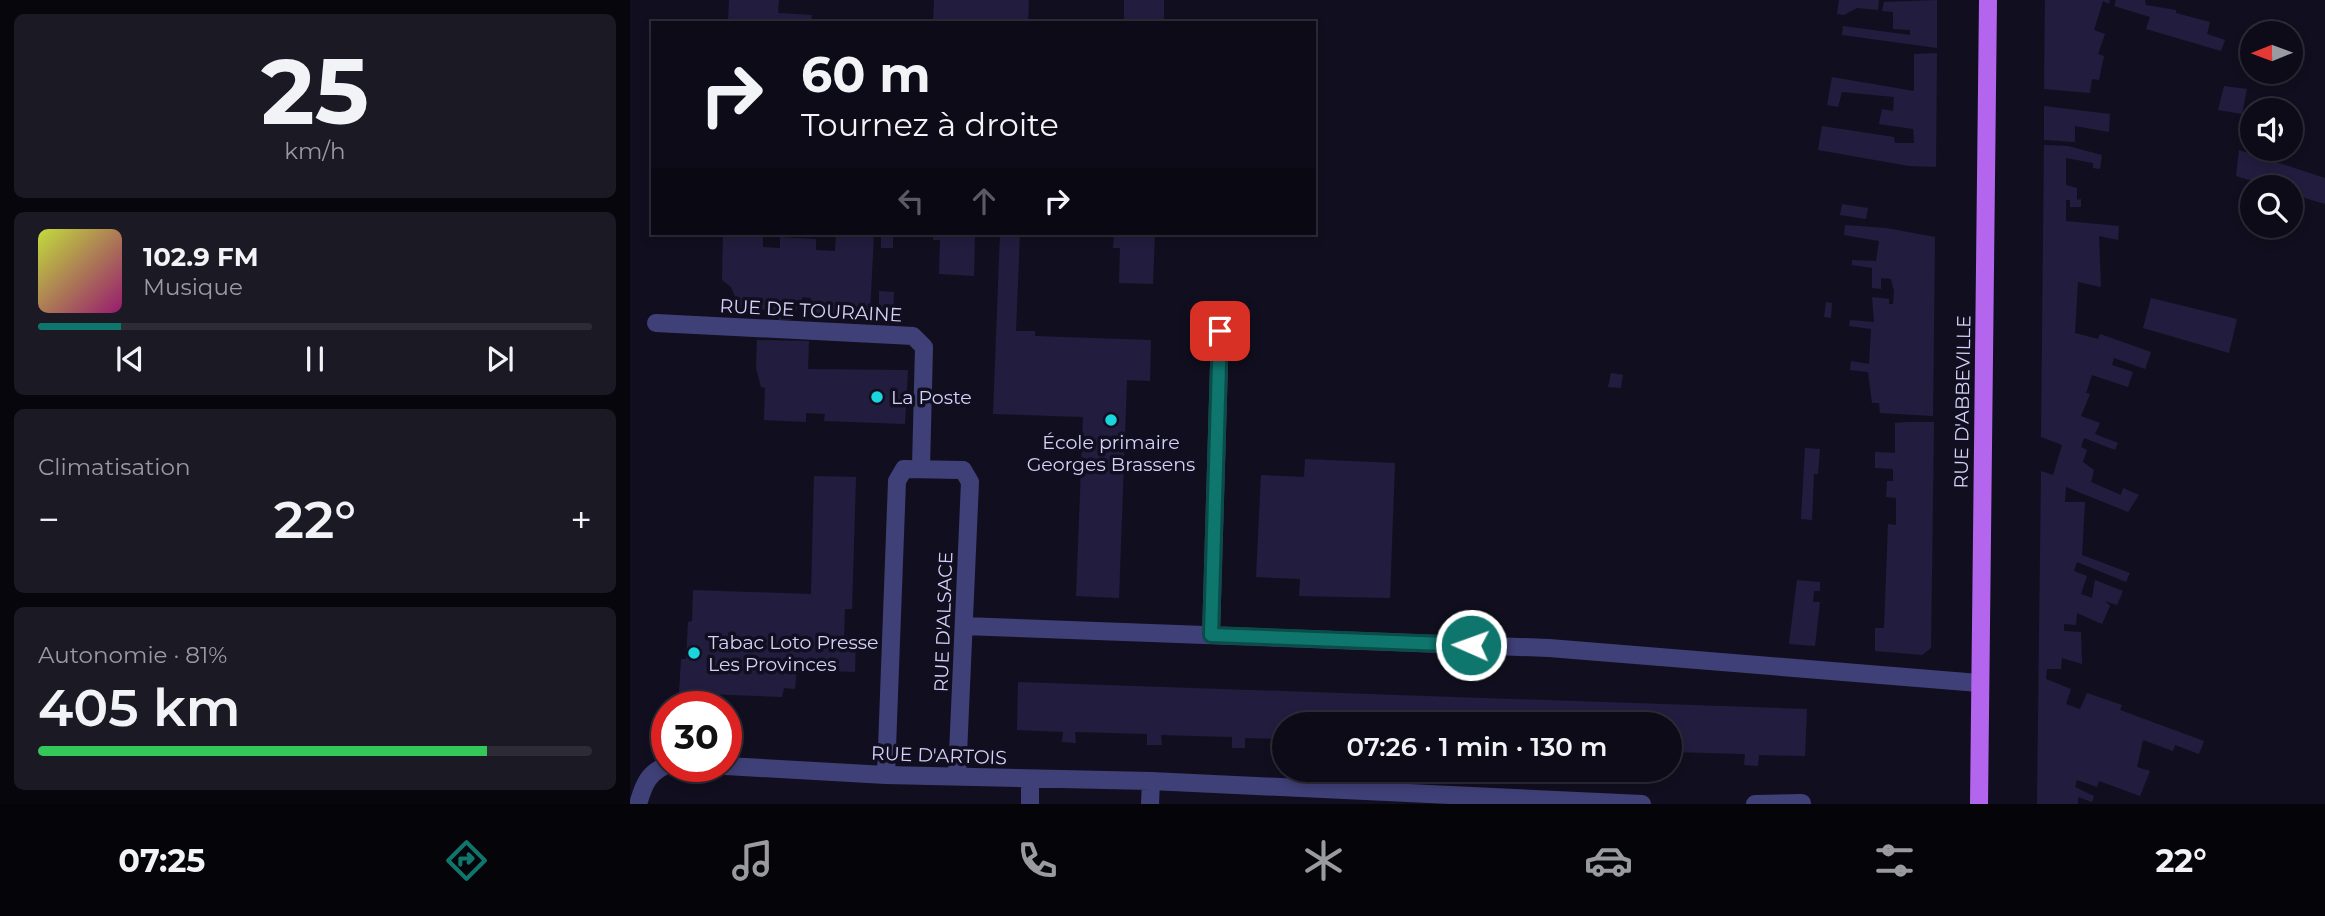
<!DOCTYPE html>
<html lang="fr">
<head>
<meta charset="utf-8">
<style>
	:root { --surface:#0d0b17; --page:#1b1924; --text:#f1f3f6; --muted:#9a9ba1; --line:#2d2b36; --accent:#0f766e }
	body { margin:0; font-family:Montserrat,sans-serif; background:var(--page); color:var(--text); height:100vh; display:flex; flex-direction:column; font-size:26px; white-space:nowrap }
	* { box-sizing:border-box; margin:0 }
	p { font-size:23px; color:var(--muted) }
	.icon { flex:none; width:38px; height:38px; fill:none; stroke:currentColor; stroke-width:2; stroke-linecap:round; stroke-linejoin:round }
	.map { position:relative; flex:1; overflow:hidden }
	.sheet { display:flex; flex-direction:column; gap:14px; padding:14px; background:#07060d; width:630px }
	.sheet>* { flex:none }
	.banner { position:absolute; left:21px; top:21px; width:665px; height:214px; border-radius:0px; box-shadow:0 4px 10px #0003,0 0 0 2px var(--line); background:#0d0b17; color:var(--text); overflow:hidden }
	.needle { width:46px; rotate:269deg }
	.fabs { position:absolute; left:1610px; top:21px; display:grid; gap:14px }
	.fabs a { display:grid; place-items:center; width:63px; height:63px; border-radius:50%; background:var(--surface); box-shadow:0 4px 10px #0003,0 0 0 2px var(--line); font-size:35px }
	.speed { position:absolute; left:21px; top:691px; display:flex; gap:14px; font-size:35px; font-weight:700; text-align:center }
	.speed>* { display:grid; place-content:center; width:91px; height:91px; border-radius:50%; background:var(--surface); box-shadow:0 4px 10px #0003,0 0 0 2px var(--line); line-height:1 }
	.speed .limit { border:10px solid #d22; background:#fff; color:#111 }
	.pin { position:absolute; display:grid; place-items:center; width:60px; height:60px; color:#fff; margin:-30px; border-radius:14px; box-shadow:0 4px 10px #0006 }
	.me { position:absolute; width:77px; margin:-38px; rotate:272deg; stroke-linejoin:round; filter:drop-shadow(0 0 5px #0008) }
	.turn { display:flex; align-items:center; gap:24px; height:147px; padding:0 35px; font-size:32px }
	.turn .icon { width:91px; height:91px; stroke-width:2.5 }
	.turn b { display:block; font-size:49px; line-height:60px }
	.lanes { display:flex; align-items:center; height:66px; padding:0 35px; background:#0003; justify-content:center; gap:35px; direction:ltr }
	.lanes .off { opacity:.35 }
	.big { font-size:52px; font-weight:600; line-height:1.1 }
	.sheet .widget { flex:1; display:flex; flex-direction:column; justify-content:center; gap:10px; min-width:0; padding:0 24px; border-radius:10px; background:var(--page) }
	.sheet .dial { align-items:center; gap:0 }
	.dial b { font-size:91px; line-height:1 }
	.song { display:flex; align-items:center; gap:21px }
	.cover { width:84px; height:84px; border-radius:10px; background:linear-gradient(135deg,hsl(70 70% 55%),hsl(320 70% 35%)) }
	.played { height:7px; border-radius:4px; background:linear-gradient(90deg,var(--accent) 15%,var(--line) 15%) }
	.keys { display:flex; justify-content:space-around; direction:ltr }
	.heat { display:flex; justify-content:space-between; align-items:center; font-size:38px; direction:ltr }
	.charge { height:10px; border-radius:5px; background:linear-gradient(90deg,#34c759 81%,var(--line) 0) }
	.trip { position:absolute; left:642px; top:712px; width:410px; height:70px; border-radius:35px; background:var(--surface); box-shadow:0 4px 10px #0003,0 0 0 2px var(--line); font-weight:600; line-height:70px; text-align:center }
	.dock { display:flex; height:112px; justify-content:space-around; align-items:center; background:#050409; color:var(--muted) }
	.dock .icon { width:49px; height:49px }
	.dock .active { color:var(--accent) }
	.dock b { font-size:32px; color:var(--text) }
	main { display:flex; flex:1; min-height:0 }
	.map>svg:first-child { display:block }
	.building { fill:#221d3e }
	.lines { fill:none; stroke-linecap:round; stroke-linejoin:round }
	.minor { stroke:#404079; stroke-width:18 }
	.major { stroke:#b366ed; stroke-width:18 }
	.route-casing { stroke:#0a4d48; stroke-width:18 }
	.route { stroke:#0f766e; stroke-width:12 }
	.poi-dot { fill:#1ad5de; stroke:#110f1f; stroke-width:2.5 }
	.labels { text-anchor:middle; stroke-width:7; stroke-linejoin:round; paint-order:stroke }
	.street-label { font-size:19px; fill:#d5d2fa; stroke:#110f1f }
	.poi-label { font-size:19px; fill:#d5d2fa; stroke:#110f1f; text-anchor:start }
</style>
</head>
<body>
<main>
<section class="sheet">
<div class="widget dial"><b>25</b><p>km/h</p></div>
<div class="widget">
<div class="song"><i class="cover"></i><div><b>102.9 FM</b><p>Musique</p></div></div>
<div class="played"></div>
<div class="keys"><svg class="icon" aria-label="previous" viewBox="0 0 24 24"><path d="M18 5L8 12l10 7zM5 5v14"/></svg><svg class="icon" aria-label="pause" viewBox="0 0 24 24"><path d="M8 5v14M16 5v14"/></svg><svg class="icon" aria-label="next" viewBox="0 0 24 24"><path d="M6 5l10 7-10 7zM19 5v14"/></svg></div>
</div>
<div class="widget"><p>Climatisation</p>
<div class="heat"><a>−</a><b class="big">22°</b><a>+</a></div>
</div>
<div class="widget"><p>Autonomie · 81%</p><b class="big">405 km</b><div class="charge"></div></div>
</section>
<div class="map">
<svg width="1695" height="804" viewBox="0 0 1695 804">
	<rect width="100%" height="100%" fill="#110f1f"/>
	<!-- building -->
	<path class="building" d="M99,0H149L148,13L182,15L181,23L98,22Z
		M304,0H399L398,23H303Z
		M494,0H534V23H494Z
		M1209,0H1249L1248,10L1227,8L1214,15L1207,14Z
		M1307,0V48L1212,35L1213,26L1280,35V30L1263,29V12L1252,11L1254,2Z
		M1415,0H1480L1479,4L1473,1L1464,30L1475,34L1468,54L1474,56L1469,80L1462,79L1460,93L1414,89Z
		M1486,0H1515L1516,5L1546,10V13L1580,22L1577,34L1595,40L1591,51L1516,29L1520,17L1484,6Z
		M1307,53L1306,167L1279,166L1188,150L1192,126L1264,137L1265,143H1284L1283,129L1249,124L1252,109L1263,111L1264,97L1212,92L1208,107L1197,105L1202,77L1284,91V54Z
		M1594,86L1617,89L1612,114L1588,110Z
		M1414,106L1480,114L1479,132L1445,126V142L1414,140Z
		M1414,145L1438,146L1472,155L1470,169L1463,168V163L1436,158V185L1447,188V200L1451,199V207H1440V200H1436V221L1489,226L1488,240L1469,236L1471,287L1448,282L1445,333L1468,339L1470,334L1521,352L1515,369L1484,358L1482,365L1503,372L1498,387L1462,375L1456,393L1460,394L1451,416L1470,423L1465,434L1488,443L1485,450L1454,438L1451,447L1457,450L1453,462L1464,470L1461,482L1491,495L1493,488L1509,495L1498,512L1436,487L1435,502H1455L1452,555L1500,573L1496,582L1447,562L1444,571L1457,576L1451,594L1462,598L1465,580L1493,591L1487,605L1475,601L1480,606L1472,624L1447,613L1446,625L1434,624V631L1451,632L1452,664L1432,658L1431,669H1417L1416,679L1441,689L1436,704L1450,709L1457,693L1492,705L1490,710L1574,741L1569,754L1545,745L1543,751L1513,740L1507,767L1520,771L1510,796L1469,781L1467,787L1447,780L1445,787L1464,796L1462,802L1448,797V804H1407L1411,471L1423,475L1432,445L1411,437Z
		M1609,150L1695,178V204L1661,194V187H1641L1606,176Z
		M1212,204L1238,208L1236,219L1210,215Z
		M1215,225L1256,228L1305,237L1303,416L1250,413L1249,403H1242L1238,372L1220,370L1221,361L1239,364L1241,329L1219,326L1220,320L1244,322L1242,297L1259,299V304H1263L1264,291L1261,279L1251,278V289L1242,288V268L1222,265V260L1246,261L1249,241L1214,235Z
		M93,233H133V247L150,248V237L186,239V250L205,251L206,233H244L240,315L181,313V298L173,297L161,320H149L148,311L110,308L101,287L92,280Z
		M251,233H263V248H251Z
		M303,233H345L344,276L309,274L310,240H303Z
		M370,233H390L386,331H405V336L521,340L520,381L497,380L489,598L446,596L453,417L363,414Z
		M484,233H525L523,284L489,283L490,248H483Z
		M249,291L264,292L263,316L249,315Z
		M1521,298L1607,319L1599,353L1513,328Z
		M1196,302L1202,303L1201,318L1194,317Z
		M127,340L179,341L178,369L278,370L275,424L194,421L195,414L176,413V422L134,420L135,388L131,387L126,368Z
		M981,373L993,375L991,388L978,387Z
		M1277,422H1304L1301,648L1292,655L1245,651V628H1254L1258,524L1266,525V498L1256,497L1257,481H1263V469L1245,468V452L1265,453V423Z
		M1175,448L1190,449L1188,474H1184L1182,520L1171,519Z
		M675,459L765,463L760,598L669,596L670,579L626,577L631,475L674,477Z
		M184,476L226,477L222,609H215L214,637H226L225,672L179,670V665H167L165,689L154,688L152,697L49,693L51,659H56L58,622L62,621L63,590L181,594Z
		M1167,580L1190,582V591H1184L1183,602H1190L1185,646L1159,644Z
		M388,682L1177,709L1175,756L1129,755L1128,766L1114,765L1115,754L1040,752V724H654V739L615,738V748H602V737L531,735L532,745H517V734L445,732L446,743L432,742L433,732L387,730Z"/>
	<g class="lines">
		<!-- minor -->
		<path class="minor" d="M26,323L283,336L294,347L291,467
			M334,626L919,648L1349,683
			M581,635L590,331
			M96,766L256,775L521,781L1012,804
			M256,775L267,481L274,469L333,470L340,482L327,777
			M8,804C14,784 18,773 37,765
			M400,804V779
			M520,804L521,781
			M1125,804L1172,803"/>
		<!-- major -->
		<path class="major" d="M1349,804L1358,0"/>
	</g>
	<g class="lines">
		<defs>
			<path id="route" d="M590,331L581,635L841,645"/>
		</defs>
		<!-- route casing -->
		<use href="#route" class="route-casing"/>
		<!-- route -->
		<use href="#route" class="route"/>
	</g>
	<!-- markers -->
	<g class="poi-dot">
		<circle cx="247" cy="397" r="7"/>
		<circle cx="481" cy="420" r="7"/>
		<circle cx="64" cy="653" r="7"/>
	</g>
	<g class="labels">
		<!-- street labels -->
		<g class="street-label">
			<text transform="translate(181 310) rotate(3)" y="7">RUE DE TOURAINE</text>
			<text transform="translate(1332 402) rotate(-89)" y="7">RUE D'ABBEVILLE</text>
			<text transform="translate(313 622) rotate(-88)" y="7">RUE D'ALSACE</text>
			<text transform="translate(309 755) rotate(2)" y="7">RUE D'ARTOIS</text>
		</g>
		<!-- poi labels -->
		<g class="poi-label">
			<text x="261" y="404">La Poste</text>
			<text x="481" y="449" text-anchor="middle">École primaire<tspan x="481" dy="22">Georges Brassens</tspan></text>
			<text x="78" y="649">Tabac Loto Presse<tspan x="78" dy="22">Les Provinces</tspan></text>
		</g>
	</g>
</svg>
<div class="fabs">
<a><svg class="needle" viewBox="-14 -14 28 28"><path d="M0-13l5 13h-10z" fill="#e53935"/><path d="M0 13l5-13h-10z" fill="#9a9ba1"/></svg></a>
<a><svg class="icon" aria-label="sound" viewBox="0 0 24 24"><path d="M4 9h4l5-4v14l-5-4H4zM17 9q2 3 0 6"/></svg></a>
<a><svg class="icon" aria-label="search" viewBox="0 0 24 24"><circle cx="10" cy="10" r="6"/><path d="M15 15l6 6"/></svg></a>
</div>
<div class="speed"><div class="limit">30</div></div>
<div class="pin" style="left:590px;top:331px;background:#d93025"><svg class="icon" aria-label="arrive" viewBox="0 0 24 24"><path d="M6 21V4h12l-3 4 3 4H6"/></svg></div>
<svg class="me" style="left:841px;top:645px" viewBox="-20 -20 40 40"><circle r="17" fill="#0f766e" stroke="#fff" stroke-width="3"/><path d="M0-11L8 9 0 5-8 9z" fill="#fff"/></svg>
<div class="trip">07:26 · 1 min · 130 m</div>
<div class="banner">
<div class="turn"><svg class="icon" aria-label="right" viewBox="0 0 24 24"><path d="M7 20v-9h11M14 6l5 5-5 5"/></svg><div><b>60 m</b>Tournez à droite</div></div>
<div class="lanes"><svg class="icon off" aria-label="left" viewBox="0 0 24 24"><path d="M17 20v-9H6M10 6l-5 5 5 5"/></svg><svg class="icon off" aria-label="ahead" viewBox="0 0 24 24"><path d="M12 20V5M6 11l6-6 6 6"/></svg><svg class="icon" aria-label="right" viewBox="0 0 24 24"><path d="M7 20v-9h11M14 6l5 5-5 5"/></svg></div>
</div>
</div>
</main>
<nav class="dock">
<b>07:25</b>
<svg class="icon active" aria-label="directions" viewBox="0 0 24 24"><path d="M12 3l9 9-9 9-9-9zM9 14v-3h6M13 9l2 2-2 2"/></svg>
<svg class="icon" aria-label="music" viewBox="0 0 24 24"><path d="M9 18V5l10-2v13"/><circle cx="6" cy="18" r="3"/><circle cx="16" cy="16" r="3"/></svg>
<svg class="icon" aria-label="phone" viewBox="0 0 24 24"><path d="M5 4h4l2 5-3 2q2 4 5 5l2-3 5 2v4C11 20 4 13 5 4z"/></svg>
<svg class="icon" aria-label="climate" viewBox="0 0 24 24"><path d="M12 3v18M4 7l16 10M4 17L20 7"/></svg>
<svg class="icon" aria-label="car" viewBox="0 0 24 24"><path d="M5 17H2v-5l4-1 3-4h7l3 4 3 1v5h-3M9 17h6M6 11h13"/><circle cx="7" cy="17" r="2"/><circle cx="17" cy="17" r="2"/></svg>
<svg class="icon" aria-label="filters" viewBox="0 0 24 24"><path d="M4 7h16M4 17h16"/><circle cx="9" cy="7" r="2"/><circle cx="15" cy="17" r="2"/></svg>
<b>22°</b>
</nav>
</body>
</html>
